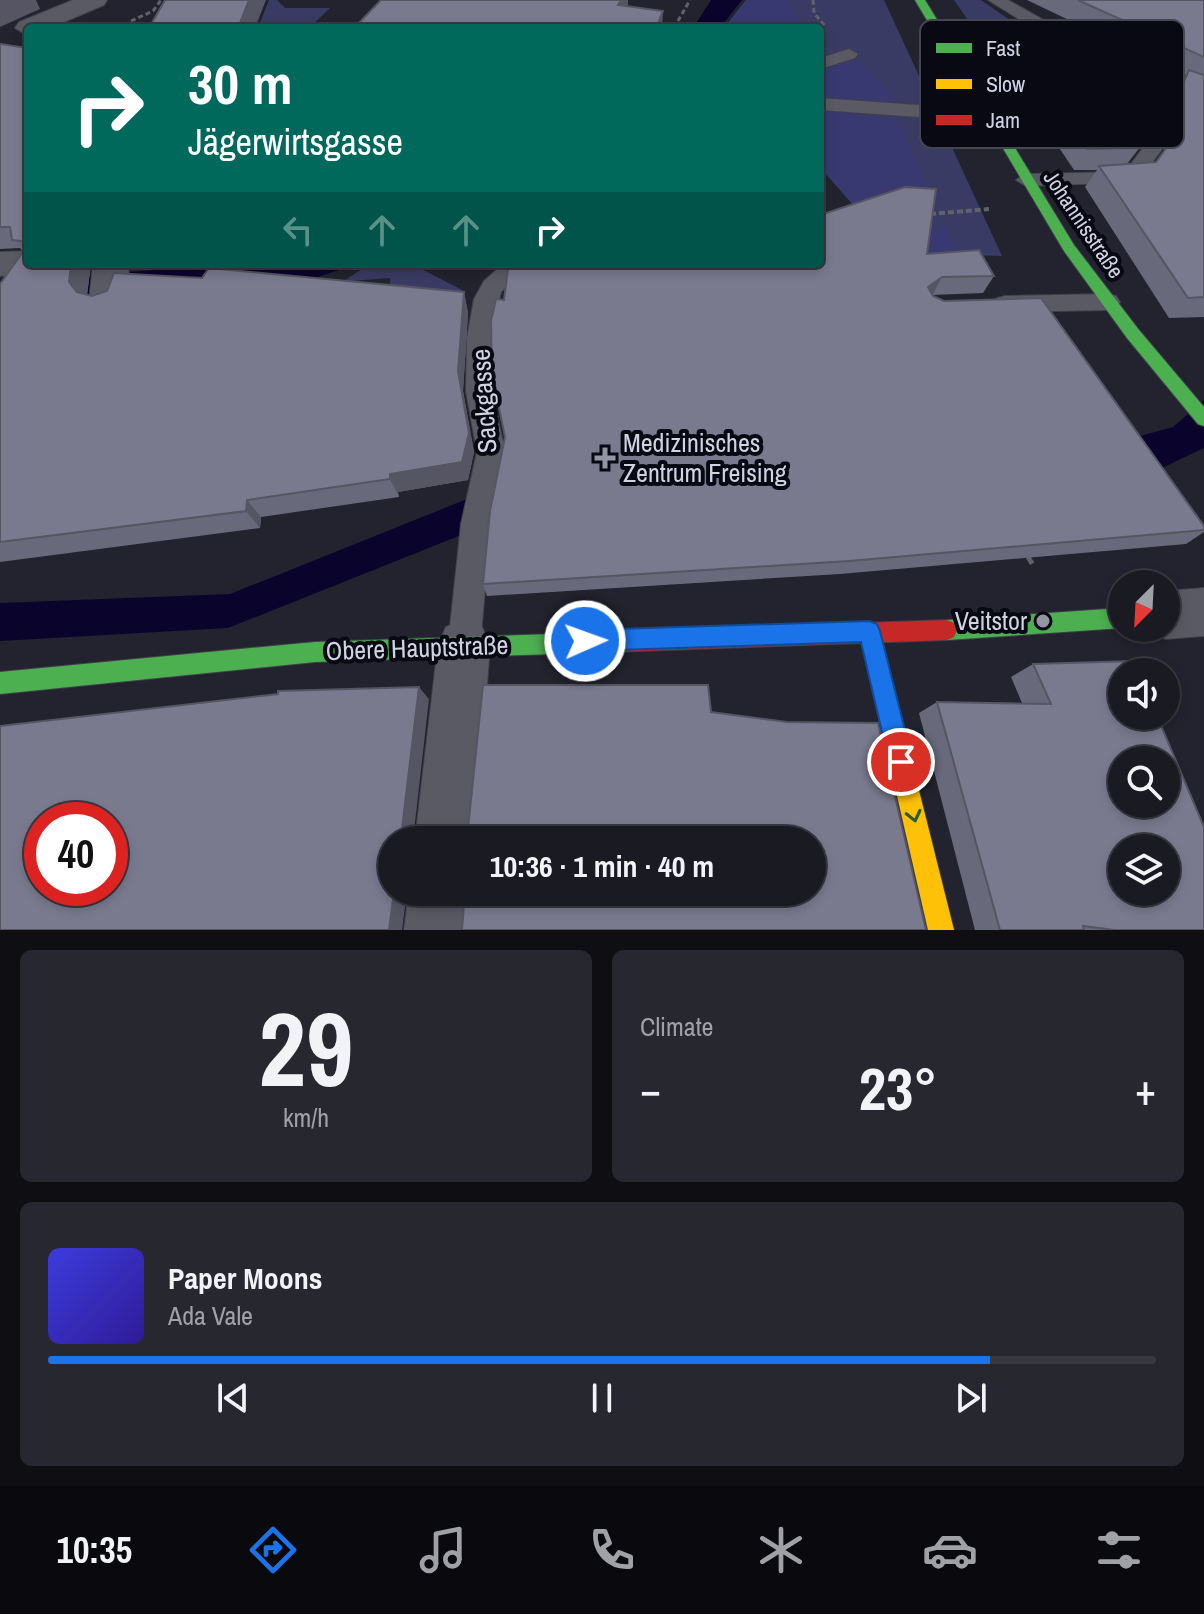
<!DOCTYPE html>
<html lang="en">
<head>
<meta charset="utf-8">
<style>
	:root { --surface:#1a1a23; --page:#272730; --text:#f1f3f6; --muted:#9fa1a6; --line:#383841; --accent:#1a73e8 }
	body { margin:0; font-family:"Archivo Narrow",sans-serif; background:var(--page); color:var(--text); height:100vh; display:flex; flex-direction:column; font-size:30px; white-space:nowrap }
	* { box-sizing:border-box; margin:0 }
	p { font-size:26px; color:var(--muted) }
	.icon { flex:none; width:44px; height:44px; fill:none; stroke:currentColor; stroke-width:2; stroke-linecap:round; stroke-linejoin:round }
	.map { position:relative; height:930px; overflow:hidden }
	.details { display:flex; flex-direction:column; gap:20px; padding:20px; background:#0e0e13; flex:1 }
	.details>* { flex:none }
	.top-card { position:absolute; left:24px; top:24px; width:800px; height:244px; border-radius:8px; box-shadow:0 4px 12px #0003,0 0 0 2px var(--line); background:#00695c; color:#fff; overflow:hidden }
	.needle { width:52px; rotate:204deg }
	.controls { position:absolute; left:1108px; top:570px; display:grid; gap:16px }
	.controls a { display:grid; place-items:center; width:72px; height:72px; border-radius:50%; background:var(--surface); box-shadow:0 4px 12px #0003,0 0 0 2px var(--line); font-size:40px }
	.speed { position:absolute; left:24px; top:802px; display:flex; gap:16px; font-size:40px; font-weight:700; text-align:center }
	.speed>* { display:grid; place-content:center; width:104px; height:104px; border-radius:50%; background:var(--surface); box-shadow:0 4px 12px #0003,0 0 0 2px var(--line); line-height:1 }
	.speed .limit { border:12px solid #d22; background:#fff; color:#111 }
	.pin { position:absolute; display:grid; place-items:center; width:68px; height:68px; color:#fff; margin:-34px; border:4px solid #fff; border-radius:50%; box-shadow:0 2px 8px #0007 }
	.me { position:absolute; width:88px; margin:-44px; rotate:88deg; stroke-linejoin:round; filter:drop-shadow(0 0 6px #0008) }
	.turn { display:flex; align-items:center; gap:28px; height:168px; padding:0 32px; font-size:36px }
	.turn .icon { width:104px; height:104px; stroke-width:2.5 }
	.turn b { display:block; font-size:56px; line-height:68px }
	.lanes { display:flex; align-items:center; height:76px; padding:0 32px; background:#0003; justify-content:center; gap:40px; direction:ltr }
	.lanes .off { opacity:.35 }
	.big { font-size:60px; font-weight:700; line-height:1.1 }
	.details .widget { flex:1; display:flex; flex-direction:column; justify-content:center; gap:12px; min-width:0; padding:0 28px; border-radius:12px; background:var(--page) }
	.details .dial { align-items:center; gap:0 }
	.dial b { font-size:104px; line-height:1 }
	.song { display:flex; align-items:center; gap:24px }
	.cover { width:96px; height:96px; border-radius:12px; background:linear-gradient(135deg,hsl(240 70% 55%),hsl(250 70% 35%)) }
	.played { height:8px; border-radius:4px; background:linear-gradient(90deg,var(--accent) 85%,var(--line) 85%) }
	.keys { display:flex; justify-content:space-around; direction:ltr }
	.heat { display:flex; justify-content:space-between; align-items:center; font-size:44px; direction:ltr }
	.details .tiles { flex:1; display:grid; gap:20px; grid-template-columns:1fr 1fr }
	.widget:last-child { grid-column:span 2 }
	.trip { position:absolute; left:378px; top:826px; width:448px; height:80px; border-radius:40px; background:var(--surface); box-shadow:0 4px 12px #0003,0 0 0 2px var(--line); font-weight:700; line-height:80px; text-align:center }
	.menu { display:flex; height:128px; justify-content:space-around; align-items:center; background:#0a0a0e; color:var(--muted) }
	.menu .icon { width:56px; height:56px }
	.menu .on { color:var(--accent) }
	.menu b { font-size:36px; color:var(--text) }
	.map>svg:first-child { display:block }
	.green { fill:#393b64 }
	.forest { fill:#393972 }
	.water { fill:#0a042d }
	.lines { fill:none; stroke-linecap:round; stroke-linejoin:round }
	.lane-casing { stroke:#40404c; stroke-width:2 }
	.street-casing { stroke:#40404c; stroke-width:2 }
	.fast-casing { stroke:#40404c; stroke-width:2 }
	.slow-casing { stroke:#40404c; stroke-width:2 }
	.jam-casing { stroke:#40404c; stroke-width:2 }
	.path-far2 { stroke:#61616a; stroke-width:3; stroke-dasharray:5 3; stroke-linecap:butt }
	.path-far1 { stroke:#61616a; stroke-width:4; stroke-dasharray:6 3; stroke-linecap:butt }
	.path { stroke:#61616a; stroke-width:5; stroke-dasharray:8 4; stroke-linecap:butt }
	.lane { fill:#5a5a65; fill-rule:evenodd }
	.street { fill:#5a5a65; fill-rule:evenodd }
	.fast { fill:#4caf50; fill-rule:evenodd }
	.slow { fill:#ffc107; fill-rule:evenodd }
	.jam { fill:#c62828; fill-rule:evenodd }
	.wall { fill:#68697a; fill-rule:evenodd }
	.shaded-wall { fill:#555563 }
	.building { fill:#797a8e; stroke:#555563; stroke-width:2; fill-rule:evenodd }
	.oneway { stroke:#2a5c32 }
	.route { fill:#1a73e8; stroke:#114b97; stroke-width:2 }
	.poi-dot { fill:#9495a4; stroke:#080913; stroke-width:3 }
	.labels { text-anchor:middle; stroke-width:8; stroke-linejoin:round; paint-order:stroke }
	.far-street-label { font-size:22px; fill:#d1d3e3; stroke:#080913 }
	.street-label { font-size:26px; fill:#d1d3e3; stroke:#080913 }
	.poi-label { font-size:26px; fill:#d1d3e3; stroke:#080913; text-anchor:start }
	.key { fill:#080913; stroke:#444651; stroke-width:2 }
	.key-label { font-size:22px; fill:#d1d3e3 }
</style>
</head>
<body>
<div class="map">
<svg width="1204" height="930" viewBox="0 0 1204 930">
	<rect width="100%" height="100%" fill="#23232f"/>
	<!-- green -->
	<path class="green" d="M269,0H277L285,8H330L309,28H258Z
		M746,0H884L1002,256L895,253L820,167V28H724Z
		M954,0H981L1024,30L1101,61L1000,41L974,29Z
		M370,264H412L462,290L455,336L391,307L390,278L282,286L335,279L342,282Z"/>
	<!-- forest -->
	<path class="forest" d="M746,0H786L805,28H724Z
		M851,58L864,66L903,109L820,101V71Z
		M820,109L897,120L933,199L928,231L943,225L959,255L895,253L820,167Z"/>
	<!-- water -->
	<path class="water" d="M711,0H742L720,28H693Z
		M226,264H357L318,277L0,304V283Z
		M1204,400V448L1162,468L1140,436L1173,427Z
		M517,479L529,508L228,628L0,641V603L230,594Z"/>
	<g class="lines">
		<defs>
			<path id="lane" d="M988,0H1008L1058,28L1204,87V98L1173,87L1154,128H1140L1137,124L1158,81L1046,36Z
				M849,49L858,54L855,58L820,69V58Z
				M820,98L988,110L997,116L988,122L820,110Z
				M1155,139L1165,145L1138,182L1026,186L1016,180L1026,174L1125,172L1148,141Z
				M503,264H528L501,292L491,338L492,391L505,452L491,524L480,645L476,656L464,661L452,656L448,645L461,524L477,452L466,391L467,338L474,299L484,281Z
				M1108,294L1116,296L1120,302L1116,308L1108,310L1005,312L997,310L993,304L997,298L1005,296Z"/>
			<path id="street" d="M73,0H107L104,5L50,28H28V36L15,28L19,22Z
				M28,251V264H45L41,272L0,276V252Z
				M93,264H129L127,301L121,310L108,314L95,310L89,301Z
				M1204,588V636L1166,639L1148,632L1147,628H1166V591Z
				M464,620L482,627L490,645L475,840H415L438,645L446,627Z
				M409,892H471L468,930H404Z"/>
			<path id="fast" d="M915,0H925L1074,245L1139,330L1204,407V426L1198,424L1127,338L1064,251Z
				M1122,608V628L947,640L940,637L937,630L940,623L947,620Z
				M555,634L562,637L566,644L562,651L555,654L315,662L0,694V672L315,642Z"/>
			<path id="slow" d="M869,621L876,624L879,631L954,930H928L859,631L862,624Z"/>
			<path id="jam" d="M947,620L954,623L957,630L954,637L947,640L555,654L548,651L544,644L548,637L555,634Z"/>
		</defs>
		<!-- lane casing -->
		<use href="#lane" class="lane-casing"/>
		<!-- street casing -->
		<use href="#street" class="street-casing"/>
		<!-- fast casing -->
		<use href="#fast" class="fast-casing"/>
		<!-- slow casing -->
		<use href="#slow" class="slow-casing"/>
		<!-- jam casing -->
		<use href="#jam" class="jam-casing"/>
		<!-- path-far2 -->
		<path class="path-far2" d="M813,0L814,13L825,26
			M131,21L153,11L161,0
			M674,28L690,0"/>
		<!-- path-far1 -->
		<path class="path-far1" d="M930,214L989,209"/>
		<!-- path -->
		<path class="path" d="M1028,557L1033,565"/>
		<!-- lane -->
		<use href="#lane" class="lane"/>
		<!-- street -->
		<use href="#street" class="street"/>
		<!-- fast -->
		<use href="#fast" class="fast"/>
		<!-- slow -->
		<use href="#slow" class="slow"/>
		<!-- jam -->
		<use href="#jam" class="jam"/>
	</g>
	<!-- wall -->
	<path class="wall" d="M1027,0H1204V317L1169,318L1085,187L1097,170H1074L1013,79L1023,58L1144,56ZM1166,66L1186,75L1175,91L1166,108L1155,110L1149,101ZM1157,136L1167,142V147L1156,162L1127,164L1147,138Z
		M0,44L28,48V264H91L87,295L92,296L464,292L468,313L463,391L474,452L468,480L398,492L399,497L261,517L260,528L0,562V284L23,252L20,248L0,249Z
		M927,254L994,276L983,293L932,295L1204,526V532L1186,544L840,574L487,596L483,584L505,437L504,300Z
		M1033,664L1204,930H975L919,713L937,702L1022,703L1011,677Z"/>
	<!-- shaded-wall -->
	<path class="shaded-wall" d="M0,0H36L40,9L0,27Z
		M249,0H266L255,28H238Z
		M621,0H628V5L618,22V5Z
		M663,11L662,28H656Z
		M1172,115L1157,136L1147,138L1123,169L1162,117Z
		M71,264H91L86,303L94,313L69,282Z
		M942,277L933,294L920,304L928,287Z
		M464,292L468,313L463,391L474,452L468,480L398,492L399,497L390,479V474L458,371Z
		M247,500L261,517L260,528L246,511Z
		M419,687L429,699L413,840L401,837Z
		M394,892H407L402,930H389Z"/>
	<!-- building -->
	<path class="building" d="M165,0H249L238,28H149Z
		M381,0H621L618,5L663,11L656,28H354Z
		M1078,0H1204V57Z
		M0,44L28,48V242L12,240L10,227H0Z
		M1152,55L1168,61L1149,101L1155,110L1172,108L1189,70L1204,75V297L1188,298L1099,166L1156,162L1183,125L1182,121L1172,115L1162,117L1138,148L1087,149L1023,58Z
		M905,187L936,189L927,254L979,250L994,276L942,277L928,287L933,296L944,301L1041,298L1204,526V530L849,561L483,584L490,511L505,437L492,374L491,321L496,299L504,300L508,269L512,264H820V215Z
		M28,245V264H71L69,282L77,292L92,296L107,291L114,273L202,278L209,268L464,292L458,371L469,433L462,462L390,474V479L247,500L246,511L0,542V284Z
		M1133,661L1138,672H1122V716H1157L1204,827V930H1114L1083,926L1084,930H1000L937,702L1051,704L1033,664ZM1122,760H1166V804H1122ZM1122,848H1166V892H1122Z
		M483,685H708L711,712L787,722L878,723L926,930H462L465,892H812V840H392V892H394L389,930H0V726L278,694V691L419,687L401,837L467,838ZM42,820H110V888H42Z"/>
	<!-- one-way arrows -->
	<defs><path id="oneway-chevron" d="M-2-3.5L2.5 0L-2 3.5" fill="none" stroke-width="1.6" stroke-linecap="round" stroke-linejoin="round" transform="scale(2)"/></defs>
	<use class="oneway" href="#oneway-chevron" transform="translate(914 816) rotate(77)"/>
	<!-- route -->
	<path class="route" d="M869,621L877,624L880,631L913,762L909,770L901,774L893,770L889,762L861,642L585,651L577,648L574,641L577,633L585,630Z"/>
	<!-- markers -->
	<g class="poi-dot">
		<path d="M601 446h8v8h8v8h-8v8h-8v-8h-8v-8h8z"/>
		<circle cx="1043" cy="621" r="8"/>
	</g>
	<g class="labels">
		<!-- far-street labels -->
		<g class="far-street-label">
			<text transform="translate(1084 224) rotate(56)" y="8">Johannisstraße</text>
		</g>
		<!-- street labels -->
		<g class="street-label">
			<text transform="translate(484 401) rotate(-94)" y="9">Sackgasse</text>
			<text transform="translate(417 648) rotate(-2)" y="9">Obere Hauptstraße</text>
		</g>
		<!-- poi labels -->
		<g class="poi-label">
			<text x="623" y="452">Medizinisches<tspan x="623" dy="30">Zentrum Freising</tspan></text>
			<text x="1027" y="630" text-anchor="end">Veitstor</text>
		</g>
	</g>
	<!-- legend -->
	<rect x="920" y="20" width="264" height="128" rx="12" class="key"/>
	<rect x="936" y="43" width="36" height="10" fill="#4caf50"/>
	<rect x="936" y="79" width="36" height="10" fill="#ffc107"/>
	<rect x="936" y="115" width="36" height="10" fill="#c62828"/>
	<g class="key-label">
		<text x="986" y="56">Fast</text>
		<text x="986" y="92">Slow</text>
		<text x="986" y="128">Jam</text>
	</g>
</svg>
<div class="controls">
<a><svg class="needle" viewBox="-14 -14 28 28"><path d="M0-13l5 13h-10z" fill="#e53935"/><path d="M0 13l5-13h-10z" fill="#9fa1a6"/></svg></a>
<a><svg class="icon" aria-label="sound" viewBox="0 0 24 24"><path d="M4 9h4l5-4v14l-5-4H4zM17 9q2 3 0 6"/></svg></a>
<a><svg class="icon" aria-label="search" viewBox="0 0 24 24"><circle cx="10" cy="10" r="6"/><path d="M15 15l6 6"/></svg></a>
<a><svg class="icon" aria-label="layers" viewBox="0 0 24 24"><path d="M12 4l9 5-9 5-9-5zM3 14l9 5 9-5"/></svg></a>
</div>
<div class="speed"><div class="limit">40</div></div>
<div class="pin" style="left:901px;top:762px;background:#d93025"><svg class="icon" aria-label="arrive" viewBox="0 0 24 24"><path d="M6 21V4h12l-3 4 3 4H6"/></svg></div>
<svg class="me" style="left:585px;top:641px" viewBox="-20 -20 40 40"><circle r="17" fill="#1a73e8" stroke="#fff" stroke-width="3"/><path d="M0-11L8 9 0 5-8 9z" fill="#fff"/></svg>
<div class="trip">10:36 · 1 min · 40 m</div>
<div class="top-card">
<div class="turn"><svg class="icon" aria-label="right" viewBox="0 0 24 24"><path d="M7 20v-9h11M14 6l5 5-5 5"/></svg><div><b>30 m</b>Jägerwirtsgasse</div></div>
<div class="lanes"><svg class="icon off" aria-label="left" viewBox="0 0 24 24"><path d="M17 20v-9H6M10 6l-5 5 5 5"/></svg><svg class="icon off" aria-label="ahead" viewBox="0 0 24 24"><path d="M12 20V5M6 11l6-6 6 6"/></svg><svg class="icon off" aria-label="ahead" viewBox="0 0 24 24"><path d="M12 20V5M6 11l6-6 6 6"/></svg><svg class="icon" aria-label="right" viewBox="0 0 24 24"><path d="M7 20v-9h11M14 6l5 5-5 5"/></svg></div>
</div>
</div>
<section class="details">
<div class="tiles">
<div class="widget dial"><b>29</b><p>km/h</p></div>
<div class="widget"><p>Climate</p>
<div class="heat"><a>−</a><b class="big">23°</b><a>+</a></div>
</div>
<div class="widget">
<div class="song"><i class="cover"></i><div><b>Paper Moons</b><p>Ada Vale</p></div></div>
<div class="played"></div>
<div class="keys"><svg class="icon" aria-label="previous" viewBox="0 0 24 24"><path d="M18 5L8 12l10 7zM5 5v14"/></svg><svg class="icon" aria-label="pause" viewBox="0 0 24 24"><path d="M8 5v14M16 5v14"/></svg><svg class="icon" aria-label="next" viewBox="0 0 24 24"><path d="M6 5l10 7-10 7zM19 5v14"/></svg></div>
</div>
</div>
</section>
<nav class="menu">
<b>10:35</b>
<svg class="icon on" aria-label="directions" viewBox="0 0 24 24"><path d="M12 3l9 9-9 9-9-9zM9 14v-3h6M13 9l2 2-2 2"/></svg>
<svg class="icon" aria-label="music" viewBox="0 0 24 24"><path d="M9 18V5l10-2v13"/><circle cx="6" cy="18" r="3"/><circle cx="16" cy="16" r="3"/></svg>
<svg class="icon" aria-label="phone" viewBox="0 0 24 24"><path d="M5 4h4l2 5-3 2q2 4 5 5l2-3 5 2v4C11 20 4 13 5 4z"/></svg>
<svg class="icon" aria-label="climate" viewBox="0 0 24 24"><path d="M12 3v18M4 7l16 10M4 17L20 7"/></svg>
<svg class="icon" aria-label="car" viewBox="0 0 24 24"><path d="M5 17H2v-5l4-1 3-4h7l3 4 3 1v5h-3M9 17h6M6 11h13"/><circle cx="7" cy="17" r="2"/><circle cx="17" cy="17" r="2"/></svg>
<svg class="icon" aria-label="filters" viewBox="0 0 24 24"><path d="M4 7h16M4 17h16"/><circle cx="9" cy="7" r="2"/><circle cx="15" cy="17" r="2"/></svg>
</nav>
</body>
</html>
